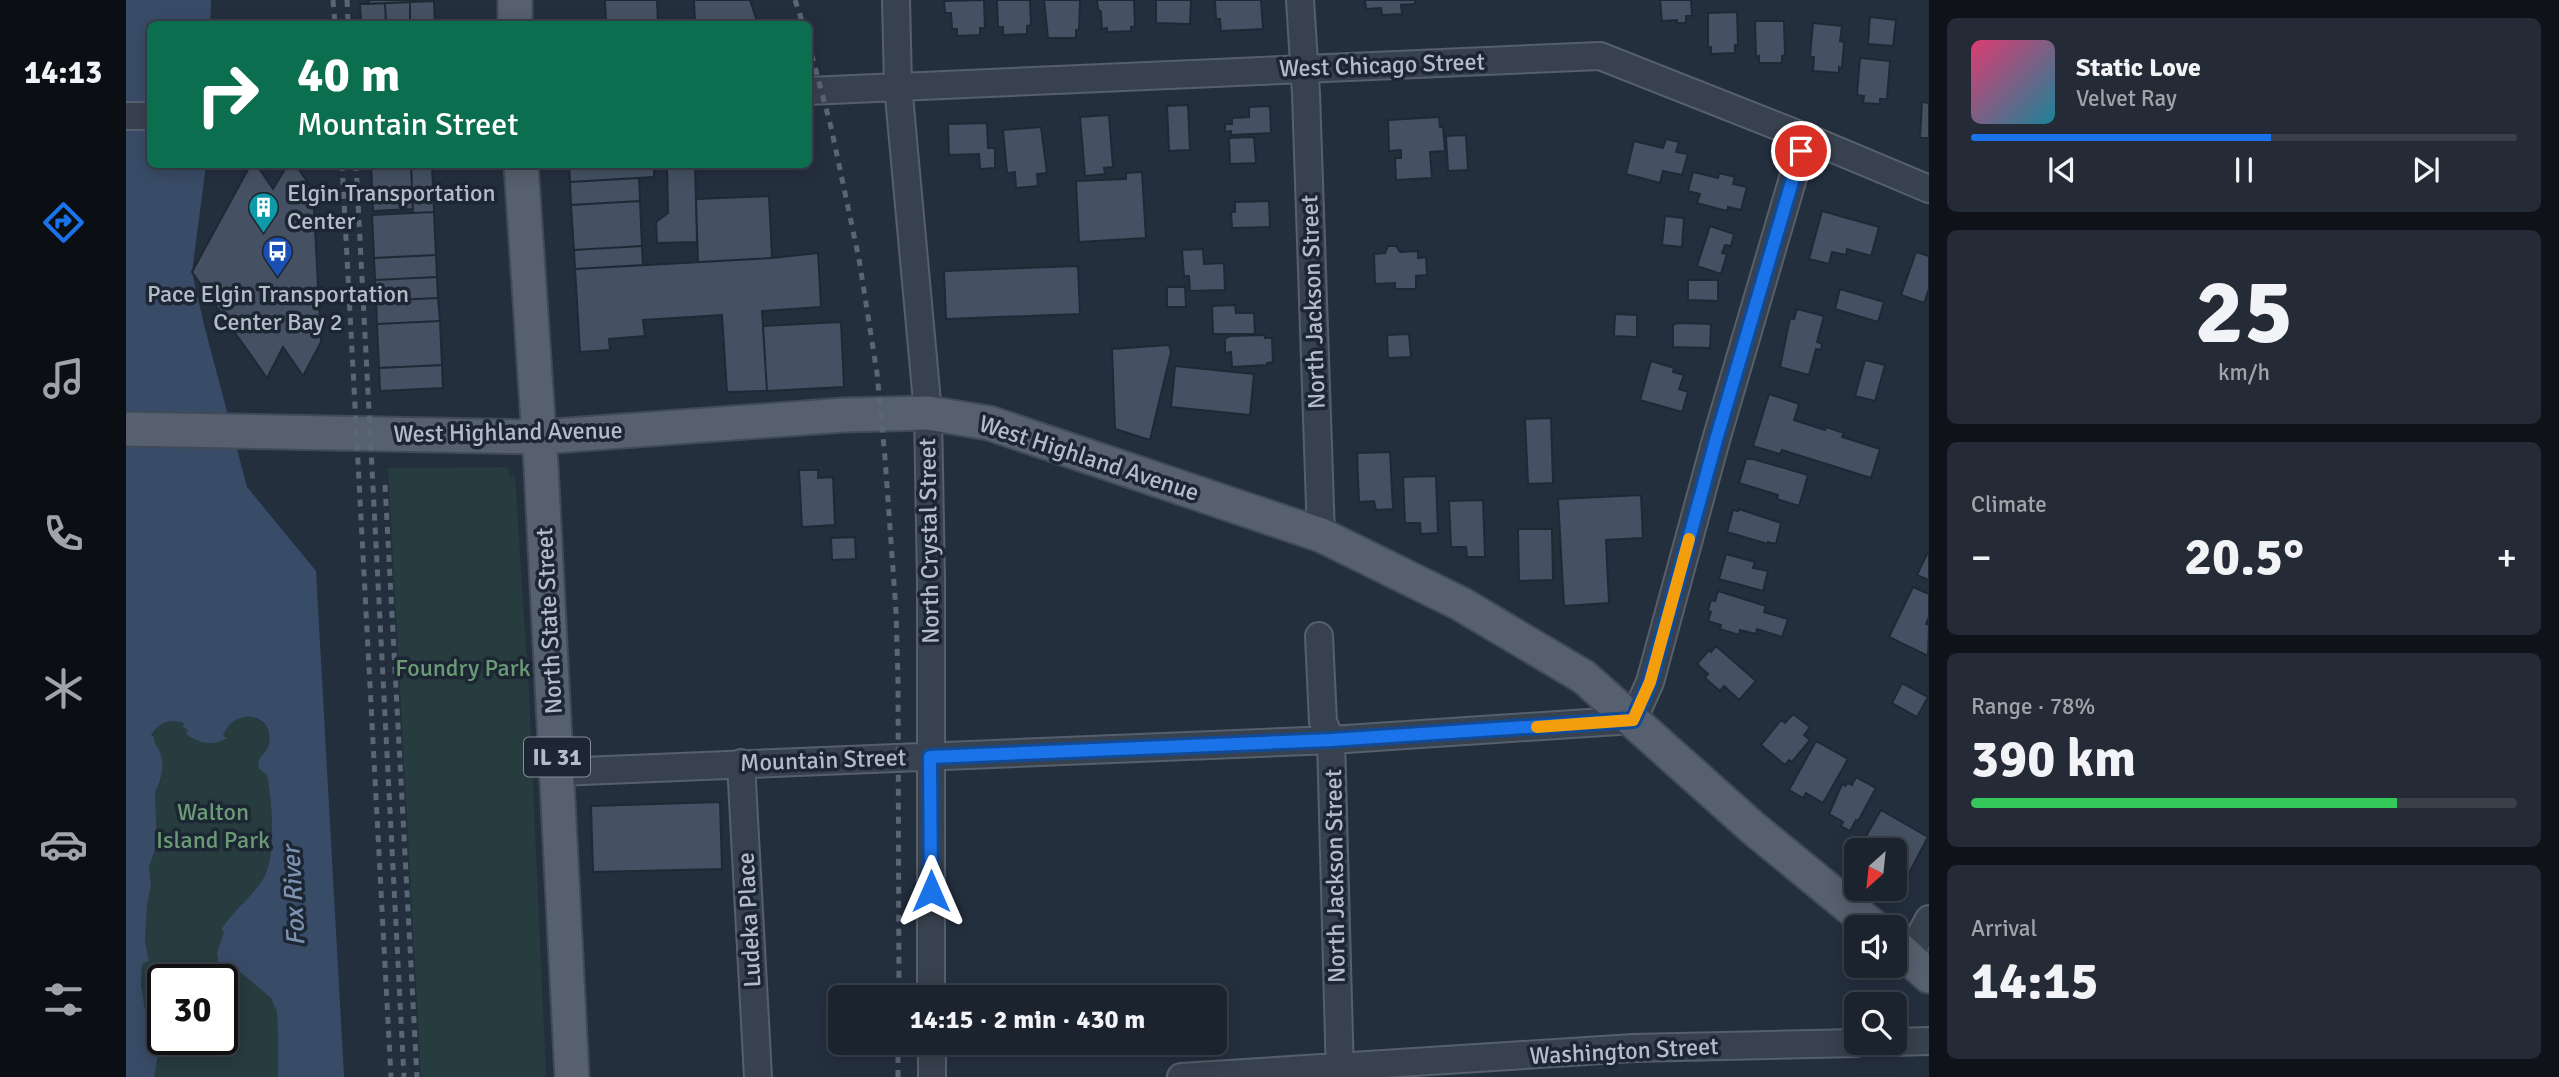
<!DOCTYPE html>
<html lang="en">
<head>
<meta charset="utf-8">
<style>
	:root { --surface:#1b232e; --page:#242b36; --text:#f1f3f6; --muted:#a0a4aa; --line:#39404a; --accent:#1a73e8 }
	body { margin:0; font-family:Signika,sans-serif; background:var(--page); color:var(--text); height:100vh; display:flex; flex-direction:column; font-size:26px; white-space:nowrap }
	* { box-sizing:border-box; margin:0 }
	p { font-size:23px; color:var(--muted) }
	.icon { flex:none; width:38px; height:38px; fill:none; stroke:currentColor; stroke-width:2; stroke-linecap:round; stroke-linejoin:round }
	.map { position:relative; flex:1; overflow:hidden }
	.side { display:flex; flex-direction:column; gap:18px; padding:18px; background:#0f1319; width:630px }
	.side>* { flex:none }
	.hud { position:absolute; left:21px; top:21px; width:665px; height:147px; border-radius:10px; box-shadow:0 4px 18px #0003,0 0 0 2px var(--line); background:#0b6e4f; color:#fff; overflow:hidden }
	.needle { width:46px; rotate:207deg }
	.fabs { position:absolute; left:1718px; top:838px; display:grid; gap:14px }
	.fabs a { display:grid; place-items:center; width:63px; height:63px; border-radius:10px; background:var(--surface); box-shadow:0 4px 18px #0003,0 0 0 2px var(--line); font-size:35px }
	.speed { position:absolute; left:21px; top:964px; display:flex; gap:14px; font-size:35px; font-weight:700; text-align:center }
	.speed>* { display:grid; place-content:center; width:91px; height:91px; border-radius:50%; background:var(--surface); box-shadow:0 4px 18px #0003,0 0 0 2px var(--line); line-height:1 }
	.speed .limit { border:4px solid #111; border-radius:10px; background:#fff; color:#111 }
	.pin { position:absolute; display:grid; place-items:center; width:60px; height:60px; color:#fff; margin:-30px; border:4px solid #fff; border-radius:50%; box-shadow:0 2px 7px #0007 }
	.me { position:absolute; width:77px; margin:-38px; rotate:0deg; stroke-linejoin:round; filter:drop-shadow(0 0 5px #0008) }
	.turn { display:flex; align-items:center; gap:24px; height:147px; padding:0 35px; font-size:32px }
	.turn .icon { width:91px; height:91px; stroke-width:2.5 }
	.turn b { display:block; font-size:49px; line-height:60px }
	.big { font-size:52px; font-weight:700; line-height:1.1 }
	.side .card { flex:1; display:flex; flex-direction:column; justify-content:center; gap:10px; min-width:0; padding:0 24px; border-radius:10px; background:var(--page) }
	.side .dial { align-items:center; gap:0 }
	.dial b { font-size:91px; line-height:1 }
	.song { display:flex; align-items:center; gap:21px }
	.cover { width:84px; height:84px; border-radius:10px; background:linear-gradient(135deg,hsl(340 70% 55%),hsl(190 70% 35%)) }
	.played { height:7px; border-radius:4px; background:linear-gradient(90deg,var(--accent) 55%,var(--line) 55%) }
	.keys { display:flex; justify-content:space-around; direction:ltr }
	.heat { display:flex; justify-content:space-between; align-items:center; font-size:38px; direction:ltr }
	.charge { height:10px; border-radius:5px; background:linear-gradient(90deg,#34c759 78%,var(--line) 0) }
	.trip { position:absolute; left:702px; top:985px; width:399px; height:70px; border-radius:10px; background:var(--surface); box-shadow:0 4px 18px #0003,0 0 0 2px var(--line); font-weight:700; line-height:70px; text-align:center }
	main { display:flex; flex:1; min-height:0 }
	.tabs { display:flex; flex-direction:column; width:126px; justify-content:space-around; align-items:center; background:#0b0e12; color:var(--muted) }
	.tabs .icon { width:49px; height:49px }
	.tabs .on { color:var(--accent) }
	.tabs b { font-size:32px; color:var(--text) }
	.map>svg:first-child { display:block }
	.green { fill:#263c3f; fill-rule:evenodd }
	.water { fill:#394c67 }
	.building { fill:#455162; stroke:#1f2835; stroke-width:2 }
	.lines { fill:none; stroke-linecap:round; stroke-linejoin:round }
	.minor-casing { stroke:#565f6c; stroke-width:30 }
	.major-casing { stroke:#414a57; stroke-width:37 }
	.minor { stroke:#38414e; stroke-width:26 }
	.major { stroke:#56606e; stroke-width:33 }
	.rail { stroke:#5a6575; stroke-width:5; stroke-dasharray:7 7; stroke-linecap:butt }
	.route-casing { stroke:#114b97; stroke-width:18 }
	.route { stroke:#1a73e8; stroke-width:12 }
	.slow { stroke:#f59e0b; stroke-width:12 }
	.labels { text-anchor:middle; stroke-width:7; stroke-linejoin:round; paint-order:stroke }
	.shield { fill:#1d2633; stroke:#878f9c; stroke-width:2 }
	.shield-label { font-size:23px; font-weight:bold; fill:#b4bcc9 }
	.street-label { font-size:24px; fill:#b4bcc9; stroke:#1d2633 }
	.poi-label { font-size:24px; fill:#b4bcc9; stroke:#1d2633; text-anchor:start }
	.park-label { font-size:24px; fill:#6b9a76; stroke:#1d2633 }
	.water-label { font-size:26px; font-style:italic; fill:#7c92b1; stroke:#1d2633 }
</style>
</head>
<body>
<main>
<nav class="tabs">
<b>14:13</b>
<svg class="icon on" aria-label="directions" viewBox="0 0 24 24"><path d="M12 3l9 9-9 9-9-9zM9 14v-3h6M13 9l2 2-2 2"/></svg>
<svg class="icon" aria-label="music" viewBox="0 0 24 24"><path d="M9 18V5l10-2v13"/><circle cx="6" cy="18" r="3"/><circle cx="16" cy="16" r="3"/></svg>
<svg class="icon" aria-label="phone" viewBox="0 0 24 24"><path d="M5 4h4l2 5-3 2q2 4 5 5l2-3 5 2v4C11 20 4 13 5 4z"/></svg>
<svg class="icon" aria-label="climate" viewBox="0 0 24 24"><path d="M12 3v18M4 7l16 10M4 17L20 7"/></svg>
<svg class="icon" aria-label="car" viewBox="0 0 24 24"><path d="M5 17H2v-5l4-1 3-4h7l3 4 3 1v5h-3M9 17h6M6 11h13"/><circle cx="7" cy="17" r="2"/><circle cx="17" cy="17" r="2"/></svg>
<svg class="icon" aria-label="filters" viewBox="0 0 24 24"><path d="M4 7h16M4 17h16"/><circle cx="9" cy="7" r="2"/><circle cx="15" cy="17" r="2"/></svg>
</nav>
<div class="map">
<svg width="1803" height="1077" viewBox="0 0 1803 1077">
	<rect width="100%" height="100%" fill="#242f3e"/>
	<!-- green -->
	<path class="green" d="M382,467L383,476H389L403,694L420,1077H295L262,468Z
		M115,716C132,715 151,728 142,748C139,754 134,757 132,762L133,769L141,774C146,800 151,855 137,878C126,897 107,911 95,930L98,932L91,953L93,969L114,972L145,998L151,1012L152,1034V1077H28C30,1060 35,1044 30,1027C28,1022 24,1018 21,1013C15,999 14,978 16,963L23,961L19,942L21,905L25,885L23,867L31,843L29,792C42,773 34,753 25,735C34,722 43,719 59,723L63,731L60,734L72,741L100,738L96,736L104,723ZM37,980H96V1040H37Z"/>
	<!-- water -->
	<path class="water" d="M0,0H85L84,24H24V164L80,165L66,272L78,325L121,487L190,571L218,1077H152V1034L151,1012L145,998L114,972L93,969L91,953L98,932L95,930C106,911 125,898 137,879C151,856 146,800 141,775L133,769L132,762C135,755 142,751 143,743C149,713 107,706 97,736L101,738C88,747 72,743 60,734L62,731L57,726L58,723C43,719 34,722 25,735L28,737C28,745 32,746 34,753C39,764 35,783 29,792L31,843L23,867L25,885L21,905L19,942L23,961L16,964L15,985L19,1010L30,1027L33,1049L28,1077H0Z"/>
	<!-- building -->
	<path class="building" d="M243,0H308V1L243,4Z
		M479,0H531L532,24H480Z
		M568,0H624L632,24H569Z
		M858,0L859,28H854V35L831,36V29H826L825,13H819L818,1Z
		M871,0H904L905,25L901,26V34L877,35V27H872Z
		M918,0H954L953,30H950V38H922Z
		M971,0H1008L1009,26L1005,27V31L981,32V28L976,29L975,12L972,9Z
		M1030,0H1065L1064,24L1030,23Z
		M1089,0H1135L1137,29L1095,31L1094,19H1090Z
		M1239,0H1289V4L1275,5L1276,14L1256,15L1255,8L1240,9Z
		M1534,0H1565L1566,16H1560V23H1551V20L1536,21Z
		M308,1L309,24H284V2Z
		M284,2V24H260L259,3Z
		M259,3L260,24H235L234,4Z
		M1611,12L1612,46L1609,45V53L1585,54V47H1582V13Z
		M1744,17L1770,20L1767,46L1742,44Z
		M1629,21H1658L1659,55L1656,56V63H1633V56L1630,57Z
		M1687,23L1716,26L1714,41L1718,42L1716,68L1713,67V73L1687,71L1688,57H1684Z
		M1734,58L1764,61L1761,99H1754V104L1737,103L1738,96L1731,95Z
		M1796,102L1803,103V138H1794Z
		M1062,105L1064,150L1043,151L1041,106Z
		M1144,106L1145,133L1105,135V131L1099,132V124H1106V118L1123,117V107Z
		M983,115L987,167L978,168L979,174L959,176L954,117Z
		M1313,117L1314,127H1317L1319,151L1304,152L1306,178L1270,180L1269,158H1275V150L1263,151L1262,120Z
		M861,123L862,148H869V168L854,169L853,154L823,155L822,124Z
		M915,127L921,173L911,174L912,186L890,188L889,172L881,173L877,130Z
		M1340,135L1342,170L1322,171L1320,136Z
		M1128,137L1130,163L1104,164L1103,138Z
		M1540,139L1553,142L1550,152L1562,154L1556,175L1537,171L1534,183L1500,174L1508,141L1537,148Z
		M125,164H130L147,189L162,164H169L187,190L195,342L177,376L157,347L141,378L66,272Z
		M245,164H285L287,209L247,211Z
		M285,164H306L308,212L287,213Z
		M443,164H528V177L444,182Z
		M541,164H569L571,242L531,243L530,222L542,213Z
		M1016,172L1020,238L953,242L950,181L1000,179V173Z
		M1567,172L1592,178L1593,173L1609,177L1607,184L1621,187L1615,210L1602,207L1601,211L1571,203L1574,194L1562,191Z
		M513,178L514,201L445,205L444,182Z
		M643,196L646,258L572,262L570,199Z
		M514,201L516,246L448,250L445,205Z
		M1143,201L1144,227L1106,228L1105,212H1109V202Z
		M1696,211L1753,227L1745,256L1721,249L1720,255L1706,252L1703,264L1683,259Z
		M308,212L310,255L248,258L246,215Z
		M1539,216L1558,218L1556,247L1536,245Z
		M1584,226L1608,234L1605,246L1599,245L1596,253L1601,254L1595,274L1571,266Z
		M516,246L517,265L449,269L448,250Z
		M1262,246H1270L1274,252L1292,251V258L1300,257L1301,275L1290,276V289H1269V283L1249,284L1248,254L1259,253Z
		M1077,249L1078,264L1098,263L1099,290L1064,291L1063,276H1058L1056,250Z
		M1790,252L1803,256V289L1798,303L1775,295Z
		M692,253L695,307L636,311L641,391L601,392L596,315L517,320L519,336L483,339L484,350L454,352L449,269L646,258Z
		M310,255L311,277L249,280L248,258Z
		M952,266L954,314L820,319L818,271Z
		M311,277L312,298L250,301L249,280Z
		M1562,280H1592V301L1562,300Z
		M1041,287H1059L1060,307H1041Z
		M1714,289L1758,302L1752,322L1709,309Z
		M312,298L314,321L251,324L250,301Z
		M1109,305L1110,313H1128L1129,334H1087L1086,306Z
		M1671,309L1698,316L1691,342L1696,344L1695,350L1690,349L1683,375L1654,367L1664,318L1668,319Z
		M1489,314L1511,315V337L1488,336Z
		M314,321L316,365L253,368L251,324Z
		M715,322L718,387L641,391L637,326Z
		M1552,323L1585,324L1584,348L1547,347V325Z
		M1283,334L1285,357L1262,358L1261,335Z
		M1139,335V338H1146L1147,362L1141,363V365L1106,367L1105,352L1099,353V339L1104,336Z
		M1043,345L1045,352L1024,440L989,429L986,349Z
		M1739,360L1759,365L1749,401L1729,396Z
		M1525,361L1548,368L1547,372L1558,375L1553,389L1562,392L1556,412L1514,400Z
		M316,365L317,388L254,391L253,368Z
		M1049,366L1128,374L1124,415L1045,407Z
		M1643,394L1673,404L1668,420L1699,430L1700,427L1718,433L1716,437L1754,449L1745,478L1656,450L1654,454L1627,446Z
		M1425,418L1427,483L1402,484L1399,419Z
		M1264,452L1267,509L1250,510L1248,501L1233,502L1231,453Z
		M1620,459H1627L1682,475L1673,506L1651,499L1652,495L1613,483Z
		M673,470H692V478L707,477L709,525L676,527Z
		M1310,476L1312,533L1295,534L1294,523H1279L1277,477Z
		M1515,495L1517,538L1480,540L1483,603L1438,606L1432,499Z
		M1357,500L1359,557H1341L1340,547H1325L1323,501Z
		M1613,509L1655,523L1650,544L1642,542V544L1601,532L1607,510L1612,511Z
		M1392,529H1426L1427,580L1393,581Z
		M729,537L730,559L706,560L705,538Z
		M1803,550V580L1791,575Z
		M1600,554L1629,562L1627,568L1642,571L1637,591L1593,579Z
		M1787,587L1803,594V617L1800,624L1803,625L1802,656L1763,637Z
		M1592,591L1640,606L1638,612L1662,619L1656,637L1631,629L1630,634L1614,630L1613,635L1594,629L1595,625L1582,621L1585,612L1582,610L1585,600L1589,601Z
		M1590,646L1630,681L1613,700L1598,686L1594,691L1579,678L1582,674L1571,664L1583,650L1585,652Z
		M1776,683L1802,697L1791,717L1766,703Z
		M1667,714L1684,727L1678,735L1684,740L1666,762L1663,760L1659,765L1635,745L1655,720L1659,723Z
		M1690,741L1722,759L1697,803L1680,793L1677,798L1663,790Z
		M1730,777L1750,788L1732,821L1730,820L1724,831L1715,826L1717,822L1703,814L1716,784L1719,786L1722,783L1726,785Z
		M594,802L596,869L467,872L465,806Z
		M1755,810L1802,837L1781,877L1769,866V850H1752L1739,838Z"/>
	<g class="lines">
		<defs>
			<path id="minor" d="M770,0L772,85L802,413L805,581V998
				M1174,0L1180,94L1195,535
				M682,91L1474,56L1679,137L1803,189
				M0,116H24
				M1193,636L1197,722L1205,740L1214,1077
				M615,763L632,1077
				M432,772L1205,740L1507,720L1524,682L1590,440L1679,137
				M1783,956L1803,919
				M1769,1042L1803,1041
				M806,1043V1077
				M1055,1077L1507,1048L1731,1043"/>
			<path id="major" d="M389,0V24
				M395,164L415,466L446,1077
				M0,429L414,437L718,415L802,413L863,423L1195,535L1335,604L1458,677L1627,828L1749,928
				M1769,945L1803,976"/>
		</defs>
		<!-- minor casing -->
		<use href="#minor" class="minor-casing"/>
		<!-- major casing -->
		<use href="#major" class="major-casing"/>
		<!-- minor -->
		<use href="#minor" class="minor"/>
		<!-- major -->
		<use href="#major" class="major"/>
		<!-- rail -->
		<path class="rail" d="M207,0L209,24
			M221,0L222,24
			M669,0L677,24
			M682,41L705,127L733,259L751,373L759,458L770,611L772,680L773,998
			M216,164L265,1077
			M230,164L278,1077
			M259,485L291,1077
			M772,1077V1043"/>
	</g>
	<g class="lines">
		<defs>
			<path id="route" d="M805,891L804,757L1205,740L1507,720L1524,682L1590,440L1675,151"/>
		</defs>
		<!-- route casing -->
		<use href="#route" class="route-casing"/>
		<!-- route -->
		<use href="#route" class="route"/>
		<!-- slow -->
		<path class="slow" d="M1411,727L1507,720L1524,682L1563,539"/>
	</g>
	<!-- icons -->
	<defs>
		<symbol id="building-pin" viewBox="-11 -11 22 30"><path d="M0 17L-7.5 6A9.5 9.5 0 1 1 7.5 6Z" fill="#0f9aa8" stroke="#1d2633"/><path d="M-4-6H4V6H1V3H-1V6H-4ZM-2.5-4.3h1.7v1.8h-1.7ZM.8-4.3h1.7v1.8H.8ZM-2.5-1h1.7V.8h-1.7ZM.8-1h1.7V.8H.8Z" fill="#fff"/></symbol>
		<symbol id="bus-pin" viewBox="-11 -11 22 30"><path d="M0 17L-7.5 6A9.5 9.5 0 1 1 7.5 6Z" fill="#1a4fb4" stroke="#1d2633"/><path d="M-5-6H5V4H4V6H2V4H-2V6H-4V4H-5ZM-3.5-4V0h7V-4ZM-3.5 1.2v1.5H-2V1.2ZM2 1.2v1.5H3.5V1.2Z" fill="#fff"/></symbol>
	</defs>
	<g fill-rule="evenodd">
		<use href="#building-pin" x="120" y="190" width="35" height="47"/>
		<use href="#bus-pin" x="134" y="234" width="35" height="47"/>
	</g>
	<g class="labels">
		<!-- shield labels -->
		<rect class="shield" x="398" y="737.5" width="66" height="39" rx="5"/>
		<g class="shield-label">
			<text x="431" y="765">IL 31</text>
		</g>
		<!-- street labels -->
		<g class="street-label">
			<text transform="translate(1256 65) rotate(-2)" y="8">West Chicago Street</text>
			<text transform="translate(1187 302) rotate(-92)" y="8">North Jackson Street</text>
			<text transform="translate(382 432) rotate(-1)" y="8">West Highland Avenue</text>
			<text transform="translate(963 458) rotate(18)" y="8">West Highland Avenue</text>
			<text transform="translate(803 541) rotate(-91)" y="8">North Crystal Street</text>
			<text transform="translate(423 621) rotate(-93)" y="8">North State Street</text>
			<text transform="translate(697 760) rotate(-2)" y="8">Mountain Street</text>
			<text transform="translate(1209 876) rotate(-91)" y="8">North Jackson Street</text>
			<text transform="translate(623 920) rotate(-93)" y="8">Ludeka Place</text>
			<text transform="translate(1498 1051) rotate(-3)" y="8">Washington Street</text>
		</g>
		<!-- poi labels -->
		<g class="poi-label">
			<text x="161" y="201">Elgin Transportation<tspan x="161" dy="28">Center</tspan></text>
			<text x="152" y="302" text-anchor="middle">Pace Elgin Transportation<tspan x="152" dy="28">Center Bay 2</tspan></text>
		</g>
		<!-- park labels -->
		<g class="park-label">
			<text x="337" y="676">Foundry Park</text>
			<text x="87" y="820">Walton<tspan x="87" dy="28">Island Park</tspan></text>
		</g>
		<!-- water labels -->
		<g class="water-label">
			<text transform="translate(167 896) rotate(-93)" y="9">Fox River</text>
		</g>
	</g>
</svg>
<div class="fabs">
<a><svg class="needle" viewBox="-14 -14 28 28"><path d="M0-13l5 13h-10z" fill="#e53935"/><path d="M0 13l5-13h-10z" fill="#a0a4aa"/></svg></a>
<a><svg class="icon" aria-label="sound" viewBox="0 0 24 24"><path d="M4 9h4l5-4v14l-5-4H4zM17 9q2 3 0 6"/></svg></a>
<a><svg class="icon" aria-label="search" viewBox="0 0 24 24"><circle cx="10" cy="10" r="6"/><path d="M15 15l6 6"/></svg></a>
</div>
<div class="speed"><div class="limit">30</div></div>
<div class="pin" style="left:1675px;top:151px;background:#d93025"><svg class="icon" aria-label="arrive" viewBox="0 0 24 24"><path d="M6 21V4h12l-3 4 3 4H6"/></svg></div>
<svg class="me" style="left:805px;top:891px" viewBox="-20 -20 40 40"><path d="M0-17L14 15 0 8-14 15z" fill="#1a73e8" stroke="#fff" stroke-width="4"/></svg>
<div class="trip">14:15 · 2 min · 430 m</div>
<div class="hud">
<div class="turn"><svg class="icon" aria-label="right" viewBox="0 0 24 24"><path d="M7 20v-9h11M14 6l5 5-5 5"/></svg><div><b>40 m</b>Mountain Street</div></div>
</div>
</div>
<section class="side">
<div class="card">
<div class="song"><i class="cover"></i><div><b>Static Love</b><p>Velvet Ray</p></div></div>
<div class="played"></div>
<div class="keys"><svg class="icon" aria-label="previous" viewBox="0 0 24 24"><path d="M18 5L8 12l10 7zM5 5v14"/></svg><svg class="icon" aria-label="pause" viewBox="0 0 24 24"><path d="M8 5v14M16 5v14"/></svg><svg class="icon" aria-label="next" viewBox="0 0 24 24"><path d="M6 5l10 7-10 7zM19 5v14"/></svg></div>
</div>
<div class="card dial"><b>25</b><p>km/h</p></div>
<div class="card"><p>Climate</p>
<div class="heat"><a>−</a><b class="big">20.5°</b><a>+</a></div>
</div>
<div class="card"><p>Range · 78%</p><b class="big">390 km</b><div class="charge"></div></div>
<div class="card"><p>Arrival</p><b class="big">14:15</b></div>
</section>
</main>
</body>
</html>
